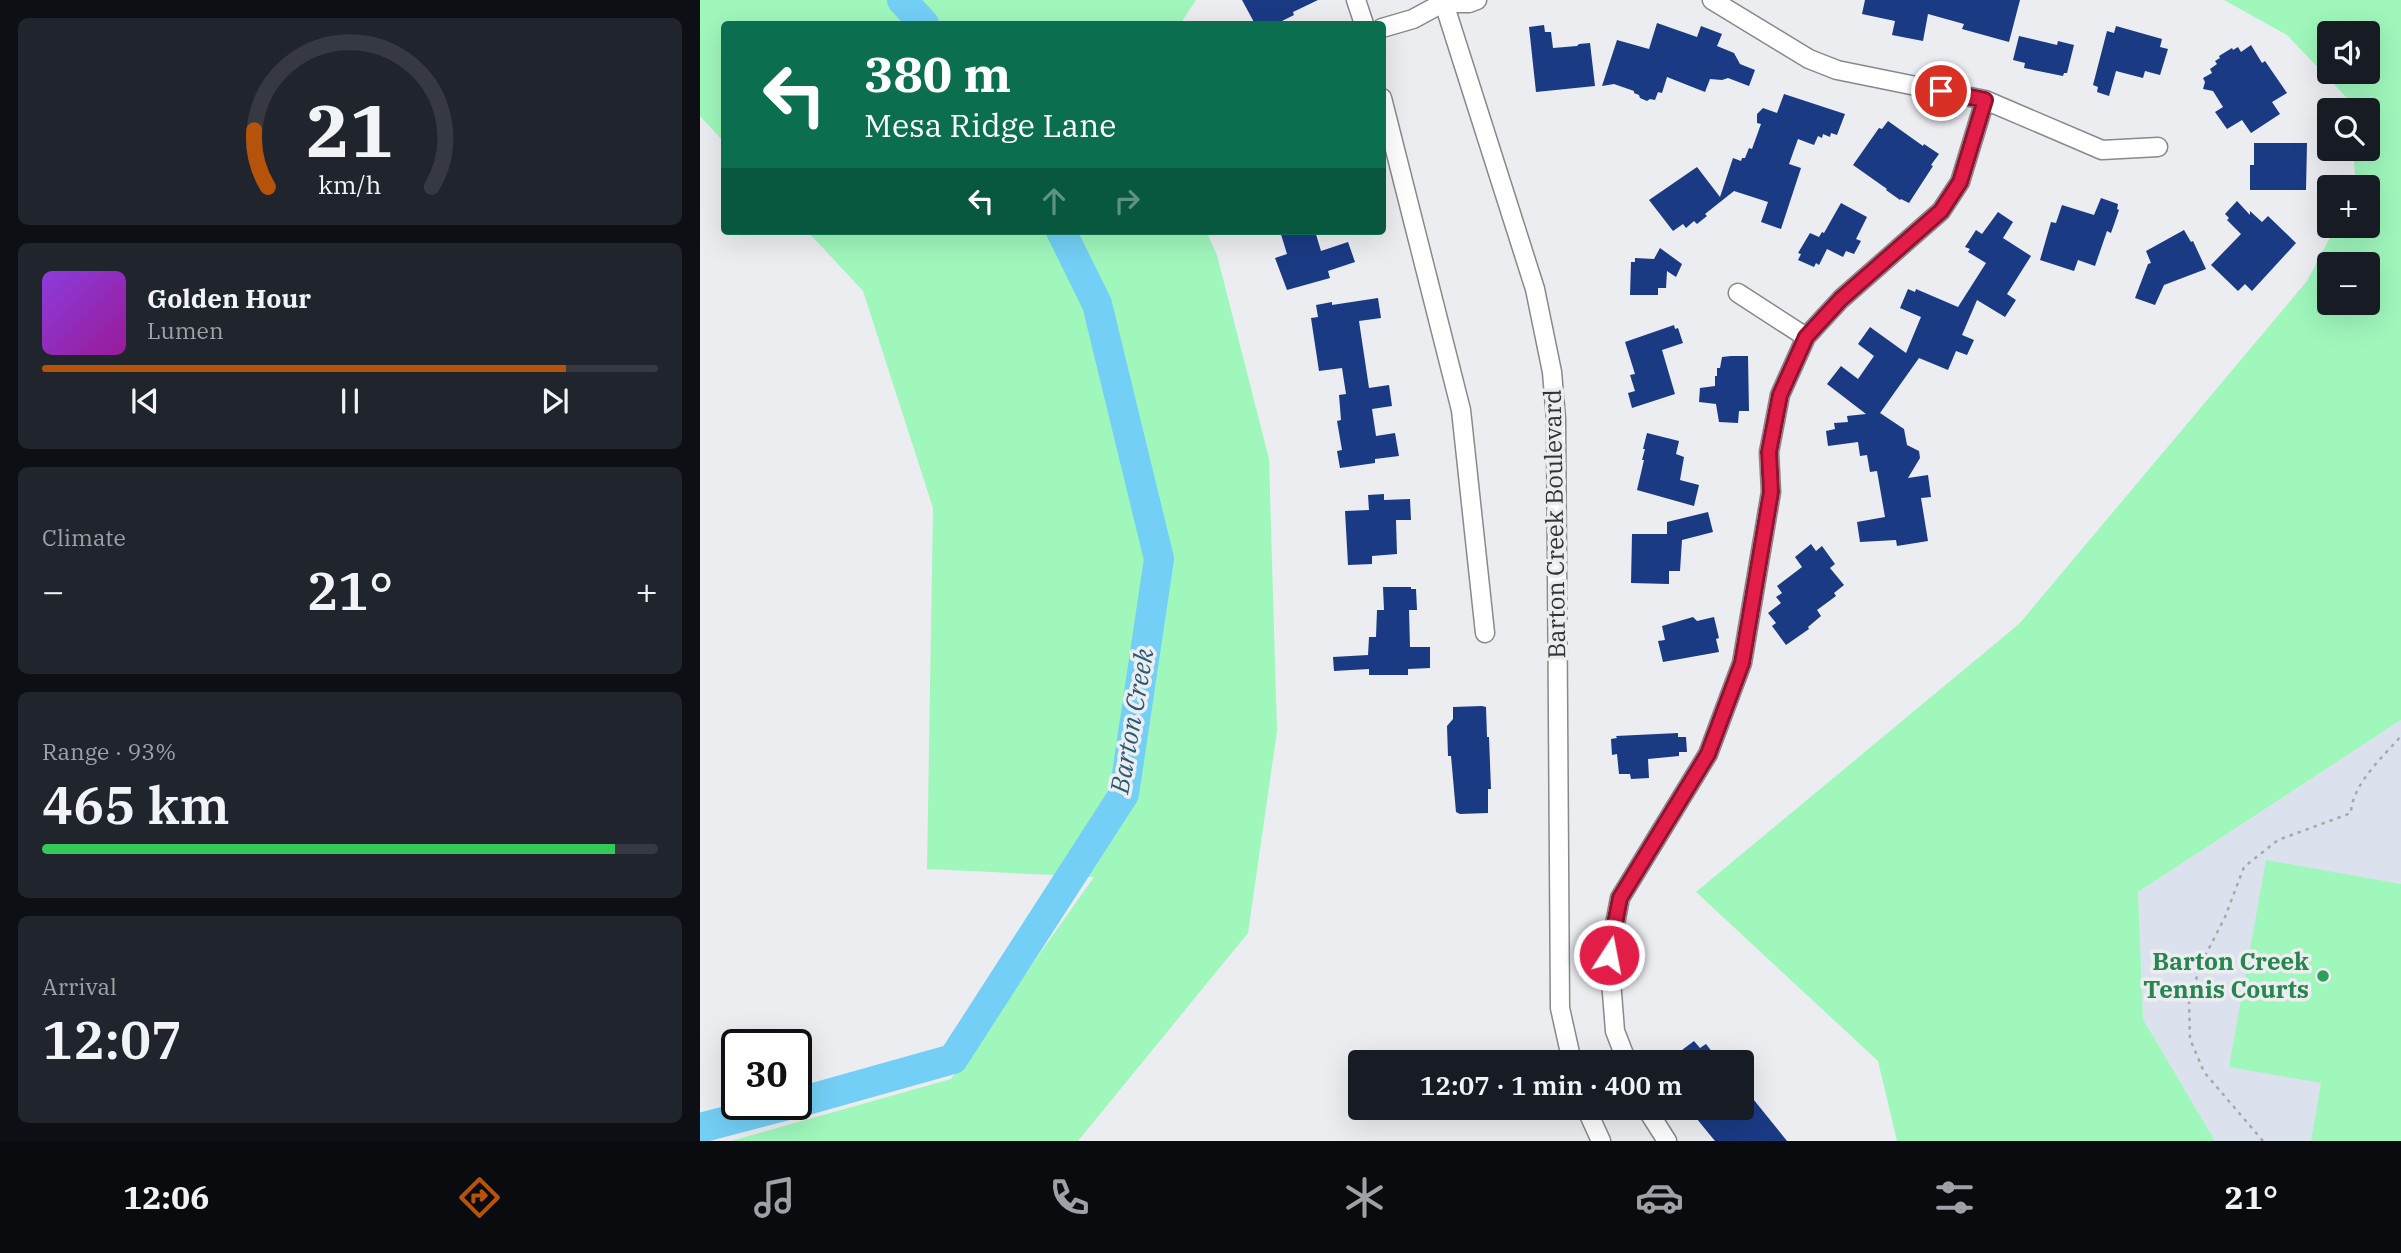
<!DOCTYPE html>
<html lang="en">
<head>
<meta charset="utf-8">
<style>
	:root { --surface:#171b24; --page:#20242c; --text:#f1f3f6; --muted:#9ea1a6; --line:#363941; --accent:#b45309 }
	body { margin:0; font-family:"IBM Plex Serif",serif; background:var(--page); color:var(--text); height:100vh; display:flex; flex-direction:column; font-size:26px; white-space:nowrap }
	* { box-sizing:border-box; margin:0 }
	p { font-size:23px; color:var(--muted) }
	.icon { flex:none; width:38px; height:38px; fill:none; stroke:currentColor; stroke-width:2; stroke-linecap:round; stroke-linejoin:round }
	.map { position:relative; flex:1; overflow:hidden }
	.panel { display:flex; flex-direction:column; gap:18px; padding:18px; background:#0d0f14; width:700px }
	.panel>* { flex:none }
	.guide { position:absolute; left:21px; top:21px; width:665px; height:214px; border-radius:7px; box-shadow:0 7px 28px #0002; background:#0b6e4f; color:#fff; overflow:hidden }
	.buttons { position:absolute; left:1617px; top:21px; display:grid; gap:14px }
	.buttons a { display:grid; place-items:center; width:63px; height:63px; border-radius:7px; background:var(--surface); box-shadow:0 7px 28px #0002; font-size:35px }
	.speed { position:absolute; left:21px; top:1029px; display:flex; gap:14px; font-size:35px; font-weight:700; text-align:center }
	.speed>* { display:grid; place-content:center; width:91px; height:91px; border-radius:50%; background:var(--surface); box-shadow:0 7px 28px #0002; line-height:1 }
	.speed .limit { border:4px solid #111; border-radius:10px; background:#fff; color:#111 }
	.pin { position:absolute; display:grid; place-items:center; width:60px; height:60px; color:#fff; margin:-30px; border:4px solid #fff; border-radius:50%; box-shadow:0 2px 7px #0007 }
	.me { position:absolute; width:77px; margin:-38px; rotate:11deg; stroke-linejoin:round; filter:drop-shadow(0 0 5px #0008) }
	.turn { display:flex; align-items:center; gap:24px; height:147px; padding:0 28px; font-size:32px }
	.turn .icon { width:91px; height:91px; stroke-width:2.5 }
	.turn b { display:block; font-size:49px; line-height:60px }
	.lanes { display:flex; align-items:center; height:66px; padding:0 28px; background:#0003; justify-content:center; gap:35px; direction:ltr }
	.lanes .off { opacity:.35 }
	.big { font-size:52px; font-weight:600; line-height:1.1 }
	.panel .card { flex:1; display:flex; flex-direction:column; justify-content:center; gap:10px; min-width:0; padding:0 24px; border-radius:10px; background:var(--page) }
	.panel .dial { align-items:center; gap:0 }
	.dial svg { height:182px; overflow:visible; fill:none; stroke:var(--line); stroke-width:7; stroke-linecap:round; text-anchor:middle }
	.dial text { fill:var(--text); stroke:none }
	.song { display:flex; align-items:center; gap:21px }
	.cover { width:84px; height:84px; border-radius:10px; background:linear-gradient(135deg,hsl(270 70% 55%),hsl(300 70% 35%)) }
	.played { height:7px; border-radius:4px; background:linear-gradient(90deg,var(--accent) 85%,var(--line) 85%) }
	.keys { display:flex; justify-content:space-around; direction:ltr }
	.heat { display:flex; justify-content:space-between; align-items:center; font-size:38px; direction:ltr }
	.charge { height:10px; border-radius:5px; background:linear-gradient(90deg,#34c759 93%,var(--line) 0) }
	.trip { position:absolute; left:648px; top:1050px; width:406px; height:70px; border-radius:7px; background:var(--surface); box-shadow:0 7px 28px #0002; font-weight:600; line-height:70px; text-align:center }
	.tabs { display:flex; height:112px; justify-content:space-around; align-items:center; background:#090b0e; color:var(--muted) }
	.tabs .icon { width:49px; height:49px }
	.tabs .selected { color:var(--accent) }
	.tabs b { font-size:32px; color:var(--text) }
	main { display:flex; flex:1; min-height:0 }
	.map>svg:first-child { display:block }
	.built { fill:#dce2ed }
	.green { fill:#9ff7bc; fill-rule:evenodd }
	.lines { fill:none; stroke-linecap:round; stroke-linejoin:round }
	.river { stroke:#73cff6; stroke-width:30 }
	.building { fill:#1a3a84 }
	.minor-casing { stroke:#87898c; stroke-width:21 }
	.path { stroke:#a7a9ac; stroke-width:2.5; stroke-dasharray:3.5 5; stroke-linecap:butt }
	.minor { stroke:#fff; stroke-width:18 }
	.route-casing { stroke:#92132f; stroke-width:18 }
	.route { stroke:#e11d48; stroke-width:12 }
	.leisure-dot { fill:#2e9e5b; stroke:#ebedf1; stroke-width:2.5 }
	.labels { text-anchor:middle; stroke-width:7; stroke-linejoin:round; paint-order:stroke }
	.street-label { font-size:24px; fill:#323334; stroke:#ebedf1 }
	.leisure-label { font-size:24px; font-weight:bold; fill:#27864d; stroke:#ebedf1; text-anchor:end }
	.water-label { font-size:26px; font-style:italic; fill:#285b70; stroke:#ebedf1 }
</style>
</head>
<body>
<main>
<section class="panel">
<div class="card dial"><svg viewBox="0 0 100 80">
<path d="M14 69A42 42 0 1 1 86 69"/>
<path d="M14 69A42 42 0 0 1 8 44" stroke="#b45309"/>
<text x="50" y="56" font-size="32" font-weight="700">21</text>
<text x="50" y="72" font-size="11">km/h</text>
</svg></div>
<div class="card">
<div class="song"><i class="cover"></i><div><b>Golden Hour</b><p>Lumen</p></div></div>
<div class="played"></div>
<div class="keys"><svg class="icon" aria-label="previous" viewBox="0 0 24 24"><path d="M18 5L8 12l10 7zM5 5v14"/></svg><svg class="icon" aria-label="pause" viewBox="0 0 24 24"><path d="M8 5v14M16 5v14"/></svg><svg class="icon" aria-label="next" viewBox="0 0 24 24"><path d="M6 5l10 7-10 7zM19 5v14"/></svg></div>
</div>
<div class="card"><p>Climate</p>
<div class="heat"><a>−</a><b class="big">21°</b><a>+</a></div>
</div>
<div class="card"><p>Range · 93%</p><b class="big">465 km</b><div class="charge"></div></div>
<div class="card"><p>Arrival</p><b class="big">12:07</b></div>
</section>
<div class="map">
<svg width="1701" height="1141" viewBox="0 0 1701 1141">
	<rect width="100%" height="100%" fill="#ebedf1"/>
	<!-- built -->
	<path class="built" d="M1701,720V1141H1515L1443,1019L1438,892Z"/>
	<!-- green -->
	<path class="green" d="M0,0H496L480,24H24V142L0,116Z
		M1524,0H1701V720L1438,892L1443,1019L1515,1141H1197L1178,1061L996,892L1319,624L1607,281L1636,226H1668V187H1656L1653,149H1668V110H1650L1649,100L1587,35ZM1668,33V72H1629V33ZM1668,264V303H1629V264Z
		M107,231H506L517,255L569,459L577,731L548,933L378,1141H31L251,1079L394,877L227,869L233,508L163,291Z
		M1566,860L1701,884V1141H1611L1621,1083L1529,1067Z"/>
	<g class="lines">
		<!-- river -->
		<path class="river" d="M202,0L224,24
			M96,1103L253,1059L424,794L459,559L397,304L361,231
			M0,1128L92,1104"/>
	</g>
	<!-- building -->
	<path class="building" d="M542,0H618L593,12L594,15L582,21L584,24H555Z
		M1165,0H1320L1309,42L1262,29L1264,24L1228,14L1223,41L1192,35L1195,21L1162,14Z
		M957,23L997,37L1001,26L1022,34L1017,46L1034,53L1040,64L1055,70L1049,86L1028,78L1022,80L1010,79L1005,92L967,77L962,93L958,92L955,100L950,99L947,101L940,98L939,95L934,93V91L914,84L902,86L917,40L949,49Z
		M844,25L845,32H851L853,48L877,46L879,44L890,43L895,86L836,92L829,27Z
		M1416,26L1462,39L1460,47L1468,49L1460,75L1445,71L1443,78L1416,71L1409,96L1397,92L1398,87L1393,85L1407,31L1414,33Z
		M1319,36L1357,45L1358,41L1374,45L1367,73H1364L1363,76L1324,68L1325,63L1313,60Z
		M1551,45L1562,63L1565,61L1587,93L1572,102L1580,114L1551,133L1542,120L1527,129L1515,112L1523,107L1513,91L1503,89L1505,82L1503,78L1512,73L1510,69L1517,64L1515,61L1520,58L1519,56L1532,48L1533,50L1538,47L1541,52Z
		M1084,94L1145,114L1137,135L1131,133L1130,137L1123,134L1122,138L1118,136L1114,145L1098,139L1089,164L1101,168L1081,229L1061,222L1068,202L1034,191L1005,214L1007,216L997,224L994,221L986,228L983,224L973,231L949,200L997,167L1020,197L1033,158L1041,161L1042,158H1045L1049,148L1052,149L1061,124L1057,123V114L1063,108L1077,113Z
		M1188,121L1223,146L1224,144L1239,154L1231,165L1233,166L1209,203L1201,199L1200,200L1186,190L1187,189L1153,165L1179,128L1182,129Z
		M1554,143H1607L1606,190H1550V165H1554Z
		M1401,198L1418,204L1417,209L1419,210L1411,233L1407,231L1395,266L1378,260L1374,271L1340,260L1351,222L1356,223L1362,205L1394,215Z
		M1537,201L1550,215V211L1562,222L1568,216L1596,243L1552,291L1545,284L1538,291L1511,265L1541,234L1527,220L1529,218L1525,214Z
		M1141,203L1167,217L1156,239L1161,241L1154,254L1146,251L1143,257L1127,249L1119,265L1116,263L1114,267L1098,260L1101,254L1098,253L1110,233L1119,237L1122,232L1124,233Z
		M1298,212L1313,222L1303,238L1331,256L1307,294L1316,300L1305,317L1277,300L1262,335L1274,340L1267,355L1256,351L1248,370L1219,358L1180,413L1204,429L1207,445L1219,451L1220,458L1208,478L1228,475L1231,497L1221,498L1228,541L1197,546L1196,540L1160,542L1157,522L1185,517L1177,471L1170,472L1167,455L1160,456L1158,442L1128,446L1126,431L1135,429L1134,423L1148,422L1147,416L1166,414L1127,384L1141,366L1158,379L1174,356L1158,344L1170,327L1206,353L1221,317L1200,308L1208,289L1215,292L1216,289L1258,307L1286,263L1268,252L1270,249L1265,247L1276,230L1282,234Z
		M1484,230L1491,242L1493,241L1506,269L1464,285L1455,305L1435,298L1448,264L1451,263L1446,251Z
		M580,231H615L621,251L648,242L655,262L628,271L630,278L587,290L575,258L587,254Z
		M960,248L982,264L976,277L967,271L966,288H958V295H930L931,262H935V258L954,259Z
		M678,298L681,318L659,321L669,388L689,385L692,406L672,409L676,436L695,433L699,456L675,459V463L640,468L637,451L642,450L637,421L641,420L639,395L646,394L642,368L619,371L611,318L618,317L616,305L632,302V305Z
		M974,325L975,329L978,328L983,343L962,350L975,394L932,408L928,393L935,391L930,375L935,374L925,342Z
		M1031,356H1048L1049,411H1039L1038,423L1019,422L1016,404L999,402L1000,388L1015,386V376H1017V368H1020L1022,357Z
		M947,433L979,441L976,454L984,457L980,480L999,485L994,506L937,490L944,460H942L945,449H943Z
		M684,494V500L710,499L711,520H696L697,554L672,556V564L648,565L645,511L669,510L668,495Z
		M1008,512L1013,532L982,540L980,571H969V584L931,583L932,534H967V522Z
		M1111,544L1116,551L1122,546L1135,564L1130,568L1144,585L1134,593L1136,596L1117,610L1121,616L1108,627L1109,629L1086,645L1072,626L1076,623L1068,613L1081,603L1076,597L1082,593L1077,586L1102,567L1095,557Z
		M683,587H711V589H716L717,610H709L710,647H730V668L708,669V675H669V669L634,671L633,657L668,655L669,637H676L677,610H684Z
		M993,617L997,621L1014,617L1019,638L1016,639L1019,652L963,662L958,641L965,640L962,626Z
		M782,706L786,707L787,737H789L791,789H788V813L760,814L756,812L751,756H748L747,726L753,719V707Z
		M978,733V737H986L987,752H979V756L948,759L949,778L931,779L930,774H919L917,754L912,755L911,739L917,738L916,736Z
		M994,1041L1000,1048L1006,1044L1020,1062H966Z
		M1041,1084L1087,1141H1015L992,1113L998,1108H1041Z"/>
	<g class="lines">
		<defs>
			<path id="minor" d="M656,0L664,24
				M743,0L835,289L852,372L856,419L860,1008L872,1062
				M1012,0L1109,59L1137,70L1285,100L1402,150L1458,147
				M744,3H769L777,0
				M682,28L713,19L748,0
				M682,98L761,410L785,633
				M1038,293L1106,337
				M927,1062L915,1031L909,955L920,898L1008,754L1042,663L1071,492L1069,452L1080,395L1106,337L1141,299L1241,211L1260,182L1285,100
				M886,1108L901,1141
				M946,1108L967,1141"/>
		</defs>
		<!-- minor casing -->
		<use href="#minor" class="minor-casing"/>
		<!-- path -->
		<path class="path" d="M1563,1141L1504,1072L1490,1039L1489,1002L1501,964L1525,917L1544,867L1578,840L1651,813C1652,784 1683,757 1701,736"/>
		<!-- minor -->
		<use href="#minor" class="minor"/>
	</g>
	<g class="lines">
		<defs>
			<path id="route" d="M909,955L920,898L1008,754L1042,663L1071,492L1069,452L1080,395L1106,337L1141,299L1241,211L1260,182L1285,100L1241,91"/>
		</defs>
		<!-- route casing -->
		<use href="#route" class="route-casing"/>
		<!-- route -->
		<use href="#route" class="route"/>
	</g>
	<!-- markers -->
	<circle class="leisure-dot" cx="1623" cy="976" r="7"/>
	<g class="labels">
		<!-- street labels -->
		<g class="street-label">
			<text transform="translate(855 524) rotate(-91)" y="8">Barton Creek Boulevard</text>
		</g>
		<!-- leisure labels -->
		<g class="leisure-label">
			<text x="1609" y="970">Barton Creek<tspan x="1609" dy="28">Tennis Courts</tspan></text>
		</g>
		<!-- water labels -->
		<g class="water-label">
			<text transform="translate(432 721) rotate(-80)" y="9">Barton Creek</text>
		</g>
	</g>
</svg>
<div class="buttons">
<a><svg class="icon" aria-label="sound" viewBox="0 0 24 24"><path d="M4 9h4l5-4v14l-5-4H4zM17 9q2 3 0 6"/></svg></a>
<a><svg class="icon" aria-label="search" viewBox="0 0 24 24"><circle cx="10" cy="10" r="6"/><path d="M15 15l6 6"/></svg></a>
<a>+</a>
<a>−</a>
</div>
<div class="speed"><div class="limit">30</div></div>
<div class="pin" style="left:1241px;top:91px;background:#d93025"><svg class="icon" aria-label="arrive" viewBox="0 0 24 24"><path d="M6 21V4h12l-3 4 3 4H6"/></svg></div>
<svg class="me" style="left:909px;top:955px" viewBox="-20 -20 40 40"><circle r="17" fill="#e11d48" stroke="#fff" stroke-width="3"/><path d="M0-11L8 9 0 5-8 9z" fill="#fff"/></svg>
<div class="trip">12:07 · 1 min · 400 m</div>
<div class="guide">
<div class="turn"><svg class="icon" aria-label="left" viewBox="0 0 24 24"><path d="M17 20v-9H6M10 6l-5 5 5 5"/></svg><div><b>380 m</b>Mesa Ridge Lane</div></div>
<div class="lanes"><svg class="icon" aria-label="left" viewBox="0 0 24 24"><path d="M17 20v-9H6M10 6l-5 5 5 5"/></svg><svg class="icon off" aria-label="ahead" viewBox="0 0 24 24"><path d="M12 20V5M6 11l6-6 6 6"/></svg><svg class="icon off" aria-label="right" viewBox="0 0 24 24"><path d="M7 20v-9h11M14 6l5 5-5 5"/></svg></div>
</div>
</div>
</main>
<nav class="tabs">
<b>12:06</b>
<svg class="icon selected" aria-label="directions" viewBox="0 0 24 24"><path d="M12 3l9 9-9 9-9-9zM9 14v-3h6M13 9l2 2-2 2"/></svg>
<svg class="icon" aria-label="music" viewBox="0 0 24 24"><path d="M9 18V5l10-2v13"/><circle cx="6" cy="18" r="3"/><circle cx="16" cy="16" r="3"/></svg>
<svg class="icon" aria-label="phone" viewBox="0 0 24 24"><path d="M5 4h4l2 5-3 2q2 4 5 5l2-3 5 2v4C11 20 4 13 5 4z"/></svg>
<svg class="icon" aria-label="climate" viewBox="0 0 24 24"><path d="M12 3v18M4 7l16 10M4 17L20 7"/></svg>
<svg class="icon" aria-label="car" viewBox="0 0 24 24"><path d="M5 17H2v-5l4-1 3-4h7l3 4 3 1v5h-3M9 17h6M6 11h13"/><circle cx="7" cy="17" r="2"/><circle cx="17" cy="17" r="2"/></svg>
<svg class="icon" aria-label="filters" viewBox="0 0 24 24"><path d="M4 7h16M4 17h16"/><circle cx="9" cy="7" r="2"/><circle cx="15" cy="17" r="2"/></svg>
<b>21°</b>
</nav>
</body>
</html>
